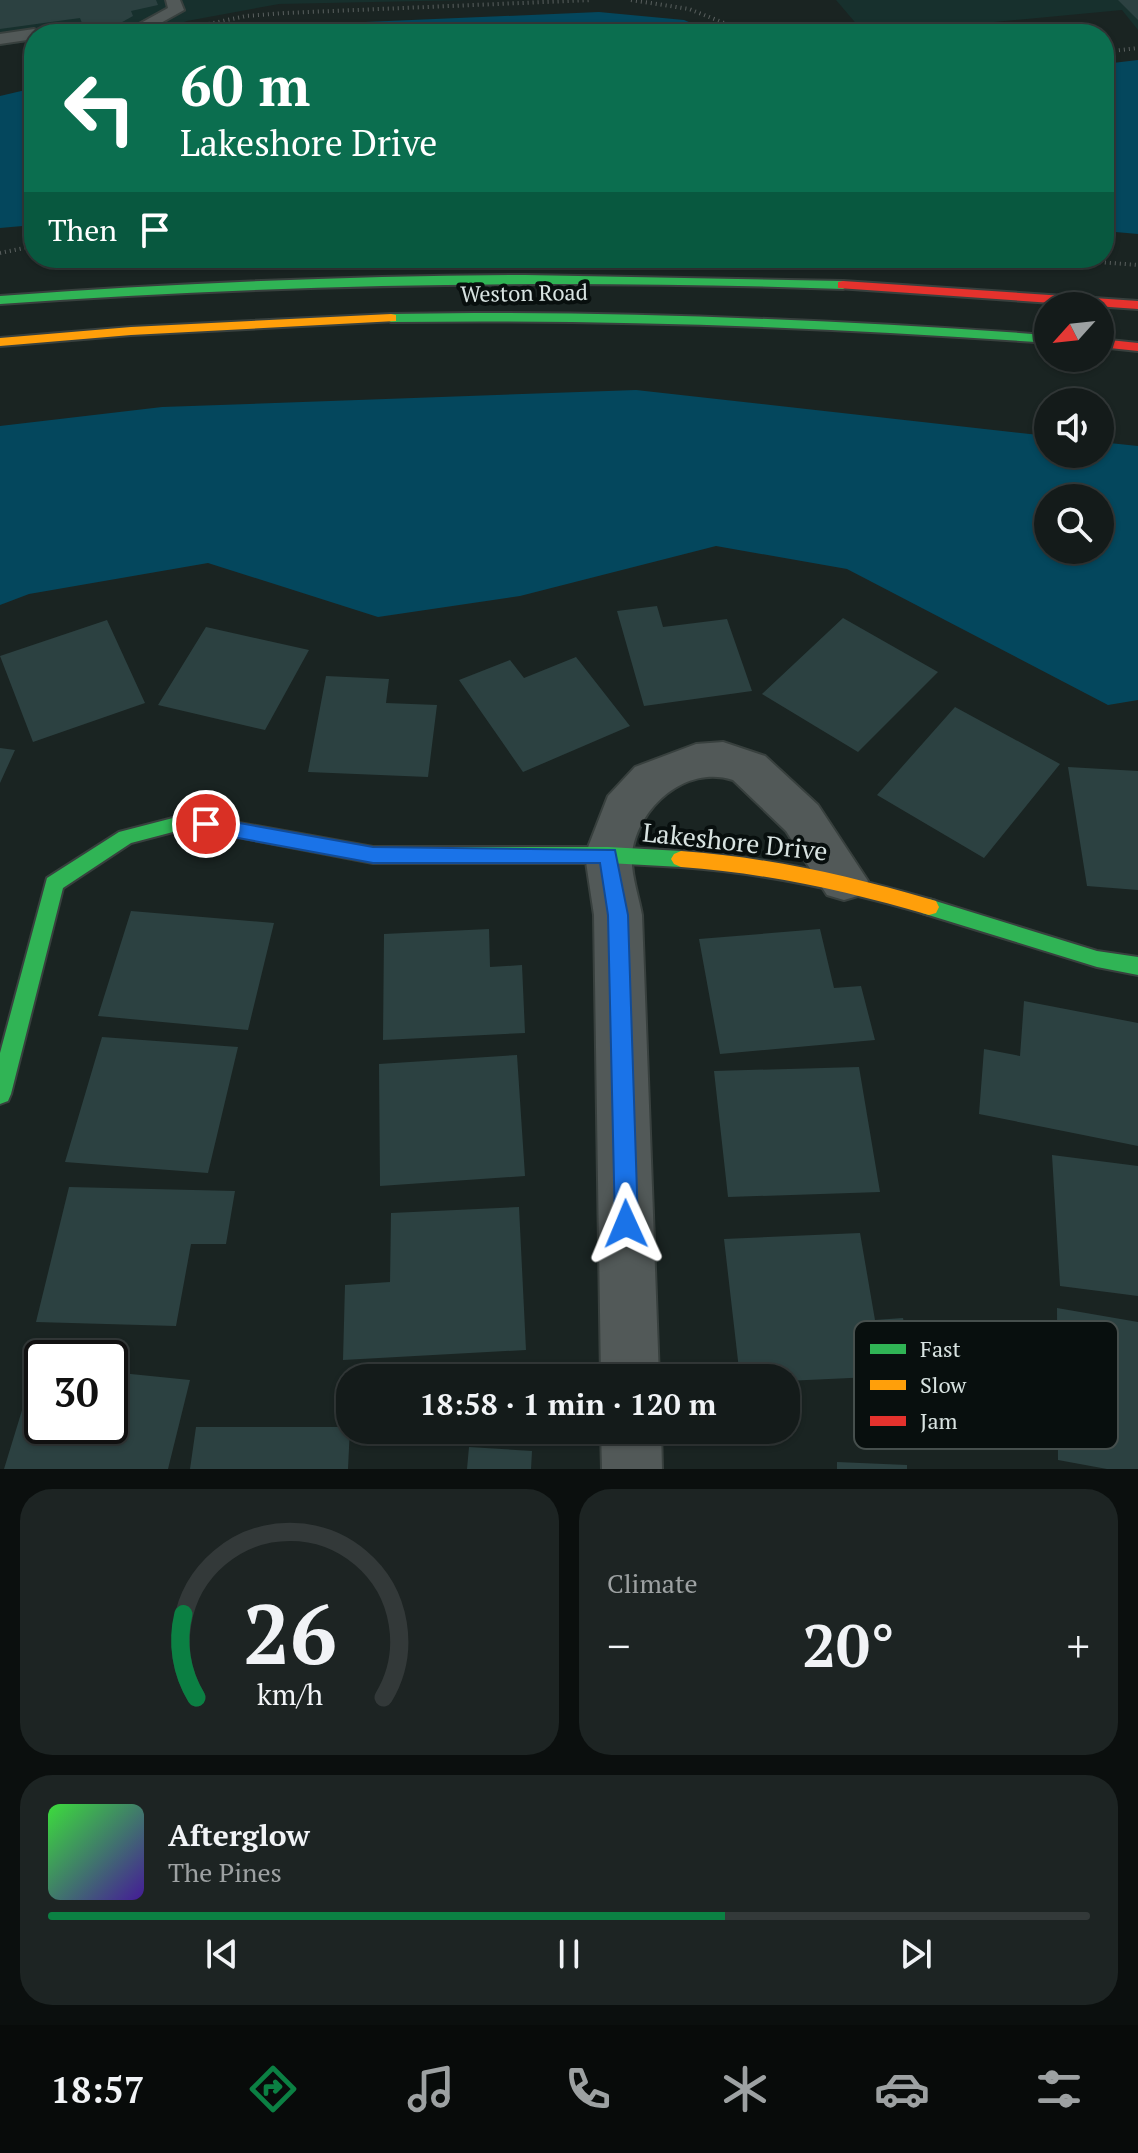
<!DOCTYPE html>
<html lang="en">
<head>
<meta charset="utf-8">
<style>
	:root { --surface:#141b1a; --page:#1d2423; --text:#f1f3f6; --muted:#9da1a2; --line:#333939; --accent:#0b8043 }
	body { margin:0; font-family:"PT Serif",serif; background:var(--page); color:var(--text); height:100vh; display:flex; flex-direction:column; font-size:30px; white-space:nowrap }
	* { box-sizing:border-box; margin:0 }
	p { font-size:26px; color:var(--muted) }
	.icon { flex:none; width:44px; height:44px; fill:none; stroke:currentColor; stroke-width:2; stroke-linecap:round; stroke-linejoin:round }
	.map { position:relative; height:1469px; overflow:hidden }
	.drawer { display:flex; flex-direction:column; gap:20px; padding:20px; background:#0b0f0e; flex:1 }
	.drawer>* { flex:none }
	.banner { position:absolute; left:24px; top:24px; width:1090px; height:244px; border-radius:32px; box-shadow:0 2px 6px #0004,0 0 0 2px var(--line); background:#0b6e4f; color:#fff; overflow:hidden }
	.needle { width:52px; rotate:243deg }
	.tools { position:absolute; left:1034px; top:292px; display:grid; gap:16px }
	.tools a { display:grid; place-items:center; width:80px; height:80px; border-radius:50%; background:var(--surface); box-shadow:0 2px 6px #0004,0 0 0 2px var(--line); font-size:40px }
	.speed { position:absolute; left:24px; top:1340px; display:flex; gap:16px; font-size:40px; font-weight:700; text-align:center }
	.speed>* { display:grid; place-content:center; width:104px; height:104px; border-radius:50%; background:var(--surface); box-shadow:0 2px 6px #0004,0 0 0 2px var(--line); line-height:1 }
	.speed .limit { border:4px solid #111; border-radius:12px; background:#fff; color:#111 }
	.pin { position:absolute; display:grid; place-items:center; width:68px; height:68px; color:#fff; margin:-34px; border:4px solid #fff; border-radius:50%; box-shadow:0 2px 8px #0007 }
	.me { position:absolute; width:88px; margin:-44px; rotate:359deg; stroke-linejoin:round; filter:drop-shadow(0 0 6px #0008) }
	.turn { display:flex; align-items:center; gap:28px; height:168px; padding:0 24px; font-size:36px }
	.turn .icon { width:104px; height:104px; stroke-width:2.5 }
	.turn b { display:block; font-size:56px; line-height:68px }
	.then { display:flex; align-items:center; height:76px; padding:0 24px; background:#0003; gap:16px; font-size:30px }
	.big { font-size:60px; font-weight:600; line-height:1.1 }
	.drawer .widget { flex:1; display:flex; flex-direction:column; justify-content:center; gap:12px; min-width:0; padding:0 28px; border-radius:32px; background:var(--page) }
	.drawer .dial { align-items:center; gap:0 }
	.dial svg { height:208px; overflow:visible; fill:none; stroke:var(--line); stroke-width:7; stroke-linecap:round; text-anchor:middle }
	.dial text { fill:var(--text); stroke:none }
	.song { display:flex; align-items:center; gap:24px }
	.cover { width:96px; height:96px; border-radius:12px; background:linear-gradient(135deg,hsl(120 70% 55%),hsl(260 70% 35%)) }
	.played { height:8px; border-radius:4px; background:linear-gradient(90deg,var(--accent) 65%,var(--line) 65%) }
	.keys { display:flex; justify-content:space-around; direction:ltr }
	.heat { display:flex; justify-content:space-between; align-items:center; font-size:44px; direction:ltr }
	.drawer .tiles { flex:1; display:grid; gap:20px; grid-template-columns:1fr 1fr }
	.widget:last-child { grid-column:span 2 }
	.trip { position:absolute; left:336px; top:1364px; width:464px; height:80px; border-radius:32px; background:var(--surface); box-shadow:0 2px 6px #0004,0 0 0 2px var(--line); font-weight:600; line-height:80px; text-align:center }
	.menu { display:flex; height:128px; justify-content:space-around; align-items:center; background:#080b0a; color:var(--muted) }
	.menu .icon { width:56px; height:56px }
	.menu .on { color:var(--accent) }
	.menu b { font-size:36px; color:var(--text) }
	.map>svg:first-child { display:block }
	.built { fill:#17302d }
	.water { fill:#04475d; fill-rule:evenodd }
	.building { fill:#2c4141 }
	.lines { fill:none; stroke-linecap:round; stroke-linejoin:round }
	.lane-casing { stroke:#38403e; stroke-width:4 }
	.street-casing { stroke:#38403e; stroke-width:4 }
	.fast-casing { stroke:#38403e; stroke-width:4 }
	.slow-casing { stroke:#38403e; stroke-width:4 }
	.jam-casing { stroke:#38403e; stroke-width:4 }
	.path { stroke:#5a605f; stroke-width:4; stroke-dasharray:1 4; stroke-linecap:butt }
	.lane { fill:#525958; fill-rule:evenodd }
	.street { fill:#525958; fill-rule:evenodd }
	.fast { fill:#30b455; fill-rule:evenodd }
	.slow { fill:#ff9f0a; fill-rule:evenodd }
	.jam { fill:#e5322d; fill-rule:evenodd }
	.route { fill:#1a73e8; stroke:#114b97; stroke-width:2 }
	.labels { text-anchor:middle; stroke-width:8; stroke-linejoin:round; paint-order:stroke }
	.far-street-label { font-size:22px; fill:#d8e3e1; stroke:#080f0e }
	.street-label { font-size:26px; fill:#d8e3e1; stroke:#080f0e }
	.key { fill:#080f0e; stroke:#464f4d; stroke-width:2 }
	.key-label { font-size:22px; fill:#d8e3e1 }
</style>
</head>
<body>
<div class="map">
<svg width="1138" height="1469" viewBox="0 0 1138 1469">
	<rect width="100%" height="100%" fill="#1a2422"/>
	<!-- built -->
	<path class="built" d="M0,0H469L279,4L187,21L151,34H34V41L0,46Z
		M836,0H1138V30L1122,10L865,34Z"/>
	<!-- water -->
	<path class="water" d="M599,12L684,20L718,34H245L272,26Z
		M1138,60V234L1104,231V64Z
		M34,88V225L0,228V96Z
		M636,390L1048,436V454H1100V442L1138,446V700L1108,705L847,569L716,546L520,596L378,617L208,563L29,594L0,605V426L162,407ZM1048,498H1100V550H1048Z"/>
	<!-- building -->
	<path class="building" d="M0,0H156L158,5L131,11L133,16L115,26L90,27L82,23L80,18L0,29Z
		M1118,0H1138V20Z
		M657,606L663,627L727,619L752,691L644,706L617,611Z
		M843,618L938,672L858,752L762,694Z
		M107,620L145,703L33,742L0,656Z
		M206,627L309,650L265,730L158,705Z
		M576,657L630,726L523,772L459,680L510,660L524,678Z
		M326,676L389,679L386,703L437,705L428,777L308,772Z
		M955,707L1060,764L984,858L877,795Z
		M0,748L15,750L0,783Z
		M1068,767L1138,771V890L1087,886Z
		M131,911L274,923L248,1030L98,1016Z
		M489,929L490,967L522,965L525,1033L383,1040L384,934Z
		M820,929L834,988L861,986L875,1040L720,1054L699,939Z
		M1024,1001L1138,1023V1146L979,1114L984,1049L1020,1056Z
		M102,1037L238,1047L208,1173L65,1162Z
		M517,1055L525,1176L380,1186L379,1064Z
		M859,1067L880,1192L728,1197L714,1071Z
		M1052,1155L1138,1166V1296L1060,1286Z
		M69,1187L235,1191L226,1244H191L176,1326L36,1322Z
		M519,1207L526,1350L343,1360L345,1285L390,1282L391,1213Z
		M860,1233L875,1320L903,1318L914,1375L786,1381V1378H740L724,1239Z
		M1057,1308L1138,1322V1469H1107L1058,1460Z
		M111,1372L190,1380L168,1469H4L23,1407L42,1409V1426H110Z
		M196,1427H350L348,1469H190Z
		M469,1447L532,1451L531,1469H467Z
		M837,1462L907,1465V1469H837Z"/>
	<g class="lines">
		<defs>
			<path id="lane" d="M166,0H180L184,10L141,34H121L168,8Z
				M34,29L42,34H34V39L0,44V34Z"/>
			<path id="street" d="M723,742L765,756L818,805L868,881L861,895L844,900L827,895L786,831L733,780C686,764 637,808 632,854C630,872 639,897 642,915L659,1378H601L594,915L585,855L608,796L635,767L696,744Z
				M601,1430H661L662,1469H602Z"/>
			<path id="fast" d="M526,275L843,281L850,285L843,289C561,279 281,284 0,304V296C175,283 351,276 526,275Z
				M473,313C665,313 856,321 1048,335V343C829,327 611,319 391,322L384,318L391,314Z
				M206,817L373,847H608L681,851L688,854L691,859L688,864L681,867L608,863H373L206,831L173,832L131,843L63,888L11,1094L8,1101L0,1104V1053L47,878L119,832L173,818Z
				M929,899L1097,951L1138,957V975L1097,967L922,913L919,907L922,901Z"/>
			<path id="slow" d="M391,314L396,315V321L131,335L0,346V338L131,327Z
				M681,851C766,857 847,875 929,899L936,901L939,907L936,913L929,915C847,891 766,873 681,867L674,864L671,859L674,854Z"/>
			<path id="jam" d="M843,281L1138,301V309L838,288V282Z
				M1100,339L1138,343V351L1100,347Z"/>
		</defs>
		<!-- lane casing -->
		<use href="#lane" class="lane-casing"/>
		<!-- street casing -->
		<use href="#street" class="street-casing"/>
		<!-- fast casing -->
		<use href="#fast" class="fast-casing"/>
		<!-- slow casing -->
		<use href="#slow" class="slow-casing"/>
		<!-- jam casing -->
		<use href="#jam" class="jam-casing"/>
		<!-- path -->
		<path class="path" d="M631,0L689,9L752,34
			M199,26L246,16L285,13L592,0
			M1104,52L1138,48
			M0,253L34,246
			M1045,258L1138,265"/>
		<!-- lane -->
		<use href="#lane" class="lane"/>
		<!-- street -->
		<use href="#street" class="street"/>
		<!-- fast -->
		<use href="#fast" class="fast"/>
		<!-- slow -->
		<use href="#slow" class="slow"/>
		<!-- jam -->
		<use href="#jam" class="jam"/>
	</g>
	<!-- route -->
	<path class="route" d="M206,817L373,847L615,850L628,915L638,1224L634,1231L626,1234L618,1231L615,1224L608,915L600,863H373L206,832L199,830L196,824L199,819Z"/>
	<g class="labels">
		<!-- far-street labels -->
		<g class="far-street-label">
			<text transform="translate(524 293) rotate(-1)" y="8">Weston Road</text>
		</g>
		<!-- street labels -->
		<g class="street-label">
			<text transform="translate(735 842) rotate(6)" y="9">Lakeshore Drive</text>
		</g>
	</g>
	<!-- legend -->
	<rect x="854" y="1321" width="264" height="128" rx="12" class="key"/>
	<rect x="870" y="1344" width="36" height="10" fill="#30b455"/>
	<rect x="870" y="1380" width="36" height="10" fill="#ff9f0a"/>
	<rect x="870" y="1416" width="36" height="10" fill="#e5322d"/>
	<g class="key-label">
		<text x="920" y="1357">Fast</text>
		<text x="920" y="1393">Slow</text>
		<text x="920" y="1429">Jam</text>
	</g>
</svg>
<div class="tools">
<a><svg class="needle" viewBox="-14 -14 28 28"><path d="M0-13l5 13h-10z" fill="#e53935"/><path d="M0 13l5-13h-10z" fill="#9da1a2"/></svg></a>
<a><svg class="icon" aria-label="sound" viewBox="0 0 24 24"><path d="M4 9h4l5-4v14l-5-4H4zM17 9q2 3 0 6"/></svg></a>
<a><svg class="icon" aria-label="search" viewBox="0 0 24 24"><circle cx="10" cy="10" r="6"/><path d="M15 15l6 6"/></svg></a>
</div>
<div class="speed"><div class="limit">30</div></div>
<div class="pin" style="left:206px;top:824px;background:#d93025"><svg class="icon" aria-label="arrive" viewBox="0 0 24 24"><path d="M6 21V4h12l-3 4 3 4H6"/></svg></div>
<svg class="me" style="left:626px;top:1224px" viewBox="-20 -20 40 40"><path d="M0-17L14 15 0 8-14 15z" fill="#1a73e8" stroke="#fff" stroke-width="4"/></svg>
<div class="trip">18:58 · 1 min · 120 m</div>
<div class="banner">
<div class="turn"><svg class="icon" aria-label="left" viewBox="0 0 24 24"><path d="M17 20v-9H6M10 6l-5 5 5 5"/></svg><div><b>60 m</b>Lakeshore Drive</div></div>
<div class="then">Then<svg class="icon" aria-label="arrive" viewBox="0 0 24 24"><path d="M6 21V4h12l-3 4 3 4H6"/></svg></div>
</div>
</div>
<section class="drawer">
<div class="tiles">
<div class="widget dial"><svg viewBox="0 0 100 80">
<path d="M14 69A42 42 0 1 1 86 69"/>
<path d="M14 69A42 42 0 0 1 9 37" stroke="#0b8043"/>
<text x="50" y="56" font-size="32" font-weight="700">26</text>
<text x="50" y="72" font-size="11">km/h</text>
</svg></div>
<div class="widget"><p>Climate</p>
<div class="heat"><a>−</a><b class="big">20°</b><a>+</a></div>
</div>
<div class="widget">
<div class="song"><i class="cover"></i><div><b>Afterglow</b><p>The Pines</p></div></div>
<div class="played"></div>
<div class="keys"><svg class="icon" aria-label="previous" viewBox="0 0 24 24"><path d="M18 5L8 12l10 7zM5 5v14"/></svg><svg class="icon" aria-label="pause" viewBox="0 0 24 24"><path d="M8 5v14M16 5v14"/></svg><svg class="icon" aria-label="next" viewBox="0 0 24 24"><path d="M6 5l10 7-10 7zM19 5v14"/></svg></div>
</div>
</div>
</section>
<nav class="menu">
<b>18:57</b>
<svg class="icon on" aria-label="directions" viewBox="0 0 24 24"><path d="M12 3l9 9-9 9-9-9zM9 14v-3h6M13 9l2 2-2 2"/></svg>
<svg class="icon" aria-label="music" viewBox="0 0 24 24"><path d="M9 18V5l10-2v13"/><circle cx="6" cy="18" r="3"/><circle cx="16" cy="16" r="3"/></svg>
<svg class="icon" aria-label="phone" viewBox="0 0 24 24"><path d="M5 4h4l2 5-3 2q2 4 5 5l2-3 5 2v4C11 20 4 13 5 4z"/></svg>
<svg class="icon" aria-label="climate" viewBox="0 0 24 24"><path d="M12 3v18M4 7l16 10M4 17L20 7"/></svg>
<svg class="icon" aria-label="car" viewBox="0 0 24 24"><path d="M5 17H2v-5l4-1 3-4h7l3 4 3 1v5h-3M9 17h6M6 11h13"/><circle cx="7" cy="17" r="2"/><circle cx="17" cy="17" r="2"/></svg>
<svg class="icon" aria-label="filters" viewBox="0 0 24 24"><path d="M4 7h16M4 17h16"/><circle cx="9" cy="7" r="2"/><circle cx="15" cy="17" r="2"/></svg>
</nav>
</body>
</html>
